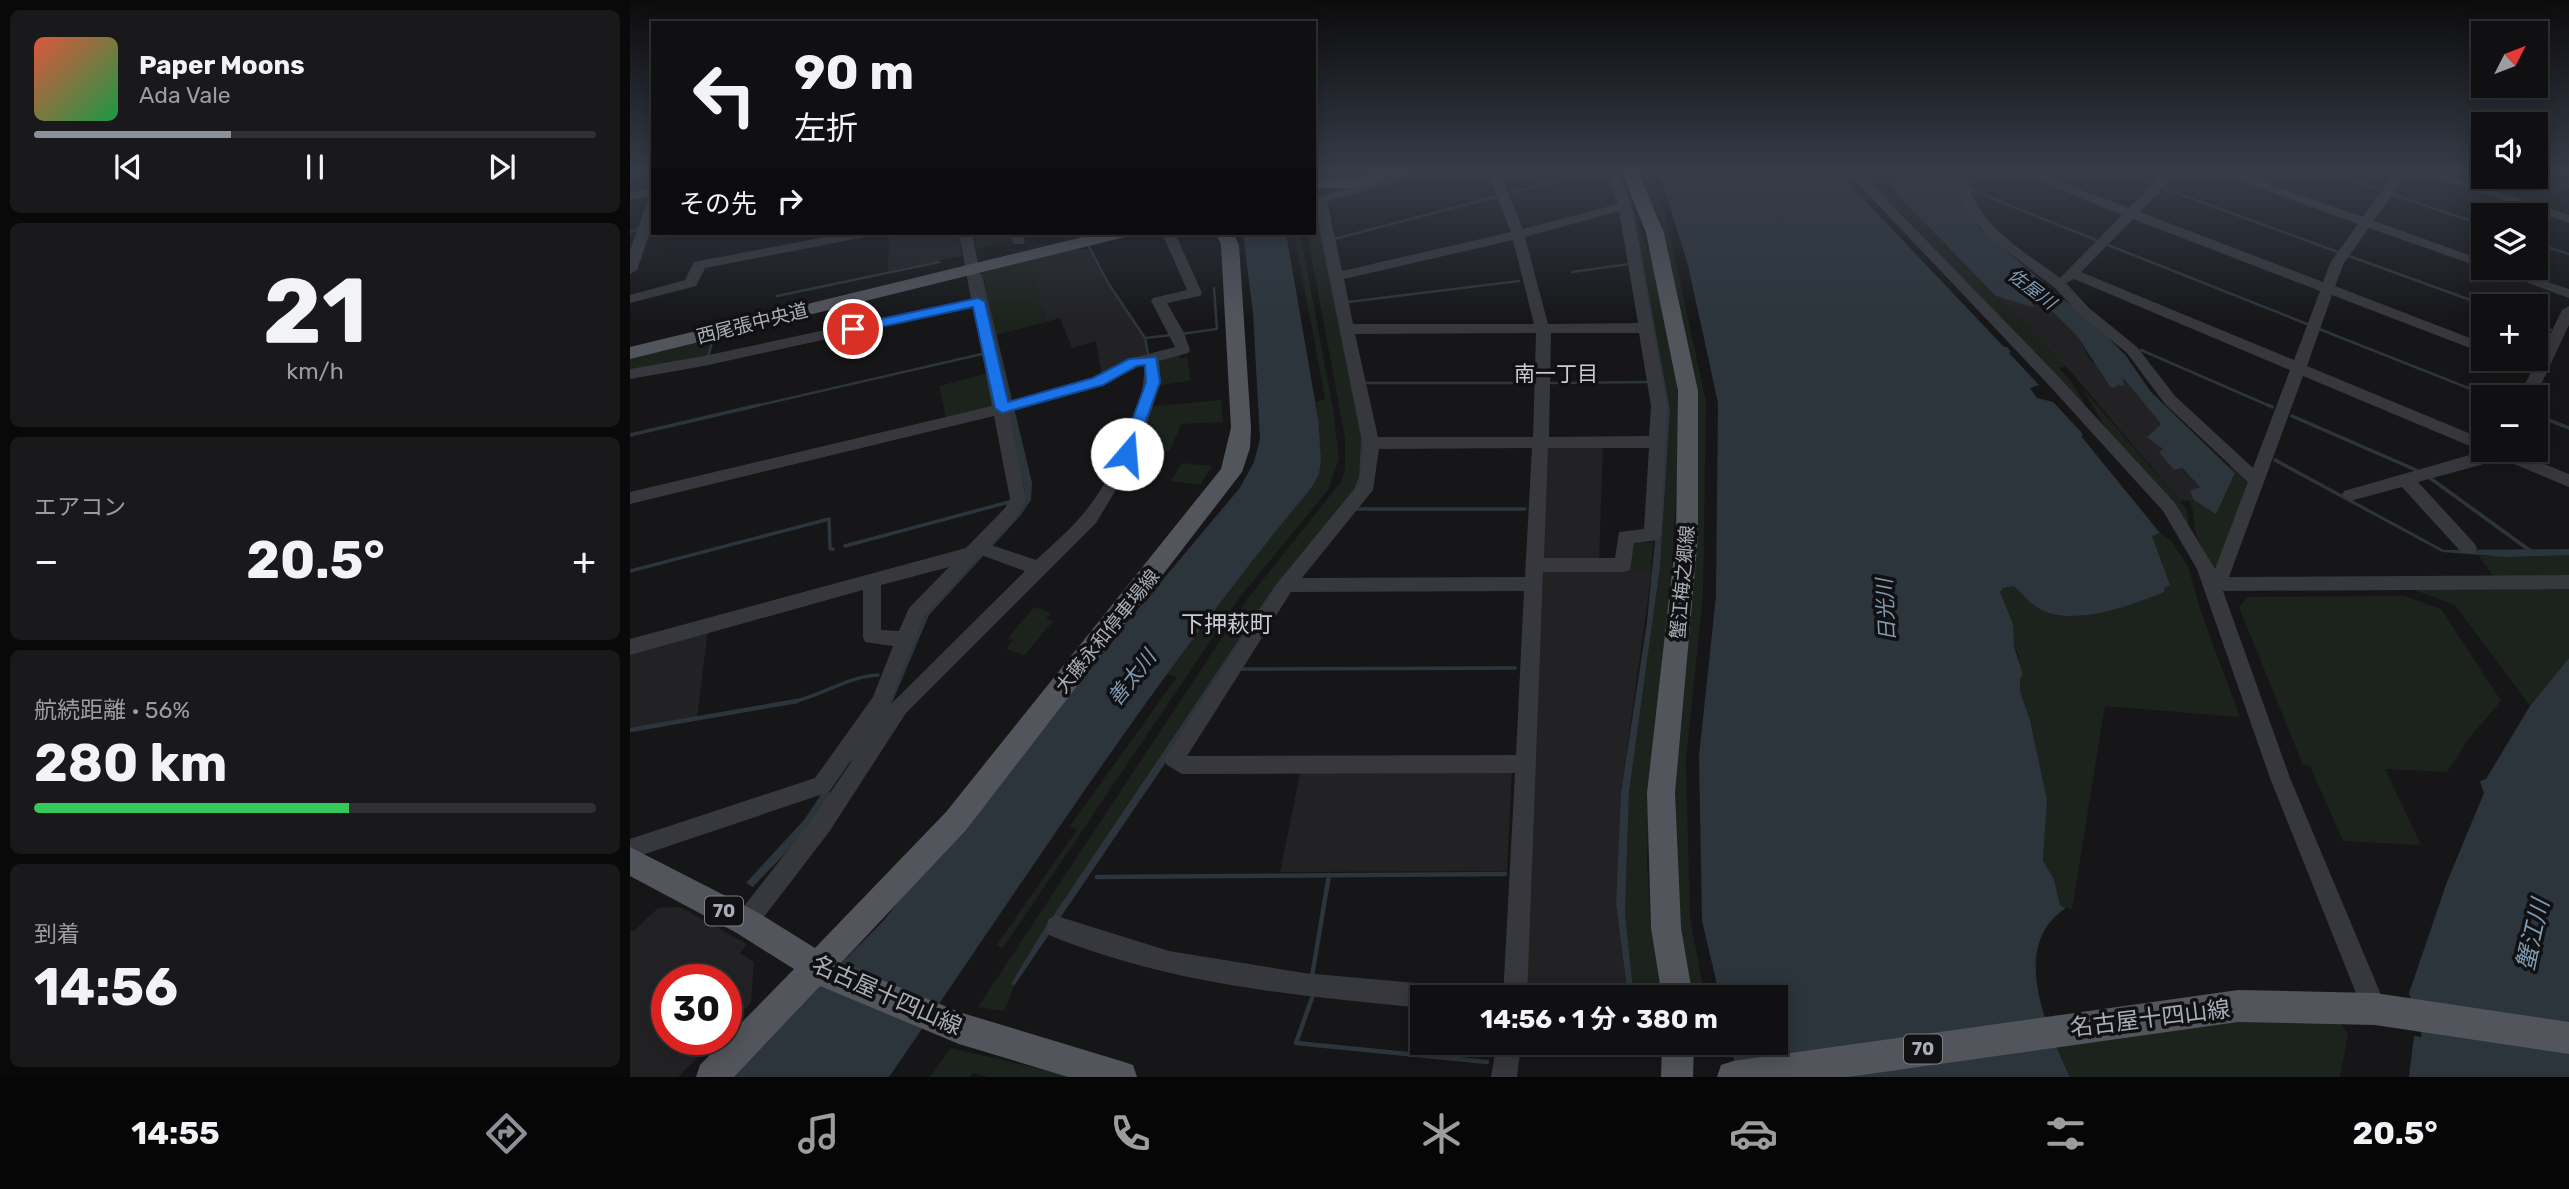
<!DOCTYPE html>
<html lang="ja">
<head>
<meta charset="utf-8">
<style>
	:root { --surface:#101012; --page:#19191b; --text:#f1f3f6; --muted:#9c9d9f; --line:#303032; --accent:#8c9099 }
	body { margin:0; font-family:Rubik,"Noto Sans JP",sans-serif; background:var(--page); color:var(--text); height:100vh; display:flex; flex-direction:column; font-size:26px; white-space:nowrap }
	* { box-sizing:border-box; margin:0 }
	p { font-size:23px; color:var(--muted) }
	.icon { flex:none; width:38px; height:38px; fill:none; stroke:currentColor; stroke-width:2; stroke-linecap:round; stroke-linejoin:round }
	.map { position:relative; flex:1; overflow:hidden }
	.sheet { display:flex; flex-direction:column; gap:10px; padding:10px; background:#09090a; width:630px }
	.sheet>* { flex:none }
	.top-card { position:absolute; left:21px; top:21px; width:665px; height:214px; border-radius:0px; box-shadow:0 4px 18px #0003,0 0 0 2px var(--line); background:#101012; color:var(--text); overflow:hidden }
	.needle { width:46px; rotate:48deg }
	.buttons { position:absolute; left:1841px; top:21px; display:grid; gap:14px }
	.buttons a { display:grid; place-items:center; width:77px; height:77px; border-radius:0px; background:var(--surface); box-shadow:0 4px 18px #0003,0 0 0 2px var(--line); font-size:35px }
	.speed { position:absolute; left:21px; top:964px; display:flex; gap:14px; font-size:35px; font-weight:700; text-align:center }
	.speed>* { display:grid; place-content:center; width:91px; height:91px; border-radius:50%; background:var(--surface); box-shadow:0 4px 18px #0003,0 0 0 2px var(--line); line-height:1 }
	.speed .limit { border:10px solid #d22; background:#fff; color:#111 }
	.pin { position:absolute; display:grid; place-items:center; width:60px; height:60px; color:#fff; margin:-30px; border:4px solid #fff; border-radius:50%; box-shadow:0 2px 7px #0007 }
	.me { position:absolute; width:77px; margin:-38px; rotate:18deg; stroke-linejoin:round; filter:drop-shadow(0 0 5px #0008) }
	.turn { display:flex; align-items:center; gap:24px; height:147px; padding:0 28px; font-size:32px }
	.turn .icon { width:91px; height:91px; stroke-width:2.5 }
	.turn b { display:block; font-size:49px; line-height:60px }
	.then { display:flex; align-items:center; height:66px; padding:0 28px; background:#0003; gap:14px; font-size:26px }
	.big { font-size:52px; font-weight:700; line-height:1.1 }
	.sheet .widget { flex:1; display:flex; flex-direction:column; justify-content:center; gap:10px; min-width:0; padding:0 24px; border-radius:10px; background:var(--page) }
	.sheet .dial { align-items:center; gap:0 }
	.dial b { font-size:91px; line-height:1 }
	.song { display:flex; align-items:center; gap:21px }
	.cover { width:84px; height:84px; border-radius:10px; background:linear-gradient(135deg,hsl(10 70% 55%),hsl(140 70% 35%)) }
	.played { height:7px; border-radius:4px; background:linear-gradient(90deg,var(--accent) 35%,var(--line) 35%) }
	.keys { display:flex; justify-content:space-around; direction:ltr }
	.heat { display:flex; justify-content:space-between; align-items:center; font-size:38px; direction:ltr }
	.charge { height:10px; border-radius:5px; background:linear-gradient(90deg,#34c759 56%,var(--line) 0) }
	.trip { position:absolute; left:780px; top:985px; width:378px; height:70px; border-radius:0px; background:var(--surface); box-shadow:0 4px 18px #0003,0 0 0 2px var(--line); font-weight:700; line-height:70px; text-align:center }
	.tab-bar { display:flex; height:112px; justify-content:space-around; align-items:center; background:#060607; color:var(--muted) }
	.tab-bar .icon { width:49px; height:49px }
	.tab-bar .selected { color:var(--accent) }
	.tab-bar b { font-size:32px; color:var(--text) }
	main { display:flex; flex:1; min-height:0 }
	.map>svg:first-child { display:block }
	.built { fill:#222225 }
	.green { fill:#1c231d }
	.water { fill:#2c353c }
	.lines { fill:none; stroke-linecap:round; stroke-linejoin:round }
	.stream-far2 { stroke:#2c353c; stroke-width:2.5 }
	.stream-far1 { stroke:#2c353c; stroke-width:3.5 }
	.stream { stroke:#2c353c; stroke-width:4.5 }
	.minor-tunnel { stroke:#333438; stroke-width:14; stroke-dasharray:14 7; stroke-linecap:butt }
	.minor { fill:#37383d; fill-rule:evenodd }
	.major { fill:#53555c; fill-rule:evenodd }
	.route { fill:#1a73e8; stroke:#114b97; stroke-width:2 }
	.labels { text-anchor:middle; stroke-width:7; stroke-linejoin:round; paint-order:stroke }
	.far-water-label { font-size:18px; font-style:italic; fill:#7f9bb3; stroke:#111113 }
	.shield { fill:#111113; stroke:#7b7e86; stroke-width:2 }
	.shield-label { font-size:18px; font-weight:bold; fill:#a8adb8 }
	.street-label { font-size:19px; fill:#a8adb8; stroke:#111113 }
	.neighbourhood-label { font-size:21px; fill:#c9ccd4; stroke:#111113 }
	.water-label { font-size:21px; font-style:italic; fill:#7f9bb3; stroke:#111113 }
	.quarter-label { font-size:23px; fill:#c9ccd4; stroke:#111113 }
	.near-street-label { font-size:23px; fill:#a8adb8; stroke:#111113 }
	.near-water-label { font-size:24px; font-style:italic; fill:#7f9bb3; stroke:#111113 }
</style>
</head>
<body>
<main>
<section class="sheet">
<div class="widget">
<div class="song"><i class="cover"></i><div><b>Paper Moons</b><p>Ada Vale</p></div></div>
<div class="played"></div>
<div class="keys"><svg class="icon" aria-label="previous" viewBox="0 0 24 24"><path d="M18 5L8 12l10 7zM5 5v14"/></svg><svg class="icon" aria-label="pause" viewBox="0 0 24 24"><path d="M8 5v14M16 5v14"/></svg><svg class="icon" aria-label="next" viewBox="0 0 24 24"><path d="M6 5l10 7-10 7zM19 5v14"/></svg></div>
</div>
<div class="widget dial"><b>21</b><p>km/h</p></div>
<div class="widget"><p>エアコン</p>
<div class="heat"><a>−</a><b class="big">20.5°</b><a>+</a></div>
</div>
<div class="widget"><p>航続距離 · 56%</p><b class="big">280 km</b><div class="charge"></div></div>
<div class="widget"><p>到着</p><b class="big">14:56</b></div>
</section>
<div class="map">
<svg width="1939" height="1077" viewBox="0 0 1939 1077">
	<rect width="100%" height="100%" fill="#161618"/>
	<!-- built -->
	<path class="built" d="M259,233H328L332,256L258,271Z
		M439,249H458L477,284L514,338L517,358L472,378L466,341L442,348L430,318L416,322L398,260Z
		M1366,296L1401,305L1413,302L1447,336L1462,362L1485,381L1495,384L1491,380L1494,379L1531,424L1518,436L1534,449L1530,452L1551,468L1571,488L1564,500L1550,501L1442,373Z
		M973,444L969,562H919L911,555L917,446Z
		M917,569L1022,570L991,792L986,904L998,997L895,998L913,573Z
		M78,630L67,718L0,729V651Z
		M671,769L882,771L877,871L650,872Z
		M50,907L117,944L110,953L124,962L121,1003L96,1028V980H37V1040H85L48,1077H0V930L4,931L28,908Z"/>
	<!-- green -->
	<path class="green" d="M989,172H992L1024,269L1047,385L1049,433L1044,533L1035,663L1019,779L1017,864L1021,927L1031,997H1004L995,914L999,792L1030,567L1040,410L1004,213Z
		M1014,172H1022L1036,217L1076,402L1073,595L1056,759L1060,918L1075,997H1059L1050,948L1042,805L1067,453L1009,179H1015Z
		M1226,172H1244L1435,366L1429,368L1442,382L1468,427Z
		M684,204L731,438L729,476L724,489L644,587L411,934L381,984L384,986L374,1011L348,1007L617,600L710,483L715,470V438L677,233H684Z
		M343,233H382L384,241L347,249Z
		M664,233H670L703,408L709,459L698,490L610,597L373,948L366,946L447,830L440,826L547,677L536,674L607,576L682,487L688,418L686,402L695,399Z
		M398,260L416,322L366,335L352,271Z
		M82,337L78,358L0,369V357Z
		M549,353L550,359L557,357L561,380L526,386L525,360Z
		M358,373L366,406L316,418L309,386Z
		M1452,388L1550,501L1557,510L1559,525L1477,431Z
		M591,400L593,422L551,424L540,451H506L515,407Z
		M552,463L582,466L570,485L541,481Z
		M1602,465L1620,480L1589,568L1581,572L1565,531L1563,511L1559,500H1564L1586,513L1605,473L1599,467Z
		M1530,533L1542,542L1558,566L1572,615L1610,717L1475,706L1442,909L1430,905L1424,879L1413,861L1417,800L1400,720L1390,691L1389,656L1384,646L1369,592L1373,588L1383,585C1396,594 1409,608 1425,613C1461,624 1508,601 1540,585L1521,536Z
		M1003,542H1023L1021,570H998Z
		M1939,555V580H1866L1849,556Z
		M1776,587H1939V658L1900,706L1825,605Z
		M1774,596L1811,609L1871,701L1839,738L1817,772L1755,769L1791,845L1713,841L1680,766L1673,765L1609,607L1618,597Z
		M404,607L421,613L416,619L423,621L395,655L376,649L383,640L378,638Z
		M1707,1019L1718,1034L1710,1077H1440L1424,1043L1581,1022Z
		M321,1048L424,1072L440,1077H359L343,1073L340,1077H300Z"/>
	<!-- water -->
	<path class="water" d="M1029,172H1208L1374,347H1377L1381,352L1379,353L1409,385L1400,388L1407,398L1423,402L1451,432L1453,435L1451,436L1530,533L1522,536L1540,585L1534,588V592C1499,606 1442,628 1408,608C1398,602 1392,592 1383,586L1373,588L1370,592L1383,624L1384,646L1393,675L1390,679V691L1400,720L1417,800L1413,861L1424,879L1430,905L1436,908C1378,946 1417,1028 1440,1077H1107L1101,1043H1146V998L1090,997L1072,921L1069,756L1086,596L1088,403L1058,265Z
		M1273,172H1324L1328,196L1350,229L1475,334L1496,356L1521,392L1605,473L1586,514L1564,500L1560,491L1570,487L1552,468L1544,470L1529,452L1533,449L1517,437L1531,424L1494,379L1492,380L1495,385L1490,386L1486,382L1488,386L1481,388L1447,336L1413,302L1402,307L1366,296L1267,195L1260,182L1272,180Z
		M992,181L1004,213L1040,410L1030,567L999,792L995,914L1004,998L998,997L986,904L991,792L1017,622L1032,470Z
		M686,199L737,442L730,489L649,587L534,765L384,986L381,984L411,934L644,587L724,489L729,476L731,438L684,204Z
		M613,233H656L688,418L691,460L689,474L682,487C527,673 396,878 259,1077H99L254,920L371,772L609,489L624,462L630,439L623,313Z
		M352,274L402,483L401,500L390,516L299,615L259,710L225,762L215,760L281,633L395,493L348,275Z
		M1645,458L1814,550L1939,549V555L1877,557L1812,552L1643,461Z
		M1939,658V1077H1779L1784,1036L1792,1037L1779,993L1817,882L1854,793L1850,781L1856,779L1900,706Z
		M194,790L200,792C197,814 140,868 123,887L116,883L174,820Z"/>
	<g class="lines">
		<!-- stream-far2 -->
		<path class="stream-far2" d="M1491,172L1522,184
			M1697,172L1750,190
			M1905,177L1939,187
			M1533,188L1708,252
			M1339,189L1466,240
			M883,192L961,172
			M1761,194L1853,225
			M0,232L9,229
			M704,239L869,196
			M1906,243L1939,254
			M1478,245L1677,324
			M459,247L478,283L515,338L518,354
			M1719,256L1857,306
			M942,272L999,264
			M147,296L309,262
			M718,302L889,281
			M1906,324L1921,330
			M1689,329L1861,397
			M551,334L587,329L584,288
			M515,338L542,335
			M1511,350L1642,407
			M78,357L83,339
			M735,383H902
			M921,383L1020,382
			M121,407L352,354"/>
		<!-- stream-far1 -->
		<path class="stream-far1" d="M1638,405L1642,407
			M1906,415L1939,428
			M1662,416L1786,470
			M0,435L129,405
			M1800,478L1902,552
			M726,509H895
			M215,546L379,502
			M0,571L199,519L200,549H203
			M610,669L885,668
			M157,703C189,698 215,677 248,675"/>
		<!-- stream -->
		<path class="stream" d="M0,730L167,701
			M467,877L875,874
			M682,976L699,875
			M683,995L666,1043L857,1062"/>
		<!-- minor-tunnel -->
		<path class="minor-tunnel" d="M691,172V189"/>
		<!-- minor -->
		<path class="minor" d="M781,172H803L697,201L712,271L881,232L857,172H869L893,229L988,204L977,172H989L1001,206L1037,406L1031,535L1028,540L1004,543L1000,570L994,572H913L897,998H873L885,773L552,774L537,765L534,759L650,580L729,484L733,443L684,198ZM989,211L1008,323L918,324L895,237ZM883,240L904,324H723L714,279ZM906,333L903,437H748L725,334ZM921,333H1009L1021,406L1019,436L919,437ZM902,448L895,577L672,578L743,490L749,449ZM918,448H1019L1014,529L989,532L985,558H914ZM894,591L886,755L557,756L661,592Z
			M1217,172H1230L1426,374L1545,503L1585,569L1618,482L1535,404L1497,353L1449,314L1425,288L1357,236L1335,209L1326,188L1325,172H1337C1341,223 1393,250 1430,278L1492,215L1387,172H1405L1499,208L1535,172H1548L1510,212L1693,282L1700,263L1728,224L1586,172H1605L1733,217L1766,172H1778L1744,221L1853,260V268L1739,228L1714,263L1705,286L1853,343V353L1702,295L1677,366L1853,439V450H1856L1847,449L1673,376L1599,577L1939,575V589L1593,591L1660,778L1757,1009L1754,1018L1745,1021L1736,1018L1640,778L1567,569L1533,511L1416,382ZM1503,219L1690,291L1664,360L1451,272ZM1444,279L1660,370L1623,468L1545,396L1507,347L1459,308L1436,283Z
			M1789,172H1808L1939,215V223Z
			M23,188V196L0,200V192Z
			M23,199V223L7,270L0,274V250L17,203Z
			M216,233H242L235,237L75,268L66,286L0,303V295L55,280L64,262Z
			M329,233H342L376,402L463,377L499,359L545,347L521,301L523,298L557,290L532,233H545L572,293L570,296L537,303L554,333L560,350L558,353L529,361L531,382L512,438L499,468L466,523L276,713L199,832L124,930L116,933L108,930L105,922L108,914L183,818L257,709L199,792L0,859V839L185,778L243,697L263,646L235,642L233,637V590L0,655V639L336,548L375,508L380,499L364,416L0,504V492L362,406L343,307L74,366L0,379V369L74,356L341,299ZM514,364C517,407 481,482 453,514C439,531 422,545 406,560L361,545L387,516L396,499L379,412L473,385ZM351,555L395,571L258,707L294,617ZM319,567L279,608L269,631L251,630V585Z
			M380,233H392L395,241L393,244H383Z
			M1857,268H1877L1939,289V298Z
			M1939,306V325L1905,397H1889L1901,372L1875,359H1895L1906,363L1932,310Z
			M1857,450H1880L1939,474V487L1872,459L1788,482L1844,543L1847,548L1844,553H1832L1772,487L1720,501L1712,495L1714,491Z
			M427,916L539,951L674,973L819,986L827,990L831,998H793V1008C666,996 538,984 419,935L416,927L419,919Z
			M867,1043H891L887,1077H861Z"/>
		<!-- major -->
		<path class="major" d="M748,172H779L721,188H684V180L688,179L721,178Z
			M992,172H1008L1034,233L1068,391V537L1045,793L1051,928L1063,998H1032L1021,928L1017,793L1046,537L1048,391L1016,233Z
			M469,233H498L495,237L0,359V347Z
			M586,233H603L609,245L621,428L620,448L612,472L336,830L211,963L329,1012L491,1061L503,1065L507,1077H438L329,1044L190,986L104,1077H66L70,1065L164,969L105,932L0,876V847L127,912L185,948L316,812L591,469L601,428L591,245Z
			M1608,990L1745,993L1939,1022V1054L1745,1025L1608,1022L1218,1077H1087L1091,1065L1103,1061Z
			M1032,1043H1064L1063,1077H1031Z"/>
	</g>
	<!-- sky -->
	<linearGradient id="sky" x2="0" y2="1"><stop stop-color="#0c0c0d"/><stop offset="0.53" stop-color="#363c48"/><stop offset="1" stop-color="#363c48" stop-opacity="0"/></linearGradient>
	<rect width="1939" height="323" fill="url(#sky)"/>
	<!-- route -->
	<path class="route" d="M348,298L355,302L378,402L463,378L499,359L526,357L530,382L502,458H492L490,454L516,382L515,365L507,366L473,385L372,413L365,408L343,307L223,333L217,329L223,325Z"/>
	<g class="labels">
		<!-- far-water labels -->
		<g class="far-water-label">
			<text transform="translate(1402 289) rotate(37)" y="6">佐屋川</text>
		</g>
		<!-- shield labels -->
		<g class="shield">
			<rect x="75" y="896.5" width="38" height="29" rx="5"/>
			<rect x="1274" y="1034.5" width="38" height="29" rx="5"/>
		</g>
		<g class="shield-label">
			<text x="94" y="917">70</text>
			<text x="1293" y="1055">70</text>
		</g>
		<!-- street labels -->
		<g class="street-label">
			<text transform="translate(122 323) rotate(-14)" y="7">西尾張中央道</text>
			<text transform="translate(1052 582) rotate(-85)" y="7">蟹江梅之郷線</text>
			<text transform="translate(477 631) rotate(-51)" y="7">大藤永和停車場線</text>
		</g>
		<!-- neighbourhood labels -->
		<g class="neighbourhood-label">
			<text x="926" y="381">南一丁目</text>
		</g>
		<!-- water labels -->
		<g class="water-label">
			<text transform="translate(1256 610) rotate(-93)" y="7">日光川</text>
			<text transform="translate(502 678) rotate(-52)" y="7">善太川</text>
		</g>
		<!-- quarter labels -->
		<g class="quarter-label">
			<text x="597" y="632">下押萩町</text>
		</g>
		<!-- near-street labels -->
		<g class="near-street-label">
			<text transform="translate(257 995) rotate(24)" y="8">名古屋十四山線</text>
			<text transform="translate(1520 1018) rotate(-7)" y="8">名古屋十四山線</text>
		</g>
		<!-- near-water labels -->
		<g class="near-water-label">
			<text transform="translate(1903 935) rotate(-77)" y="8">蟹江川</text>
		</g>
	</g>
</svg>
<div class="buttons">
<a><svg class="needle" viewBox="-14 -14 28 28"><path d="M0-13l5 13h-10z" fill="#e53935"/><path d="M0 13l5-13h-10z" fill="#9c9d9f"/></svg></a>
<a><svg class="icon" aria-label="sound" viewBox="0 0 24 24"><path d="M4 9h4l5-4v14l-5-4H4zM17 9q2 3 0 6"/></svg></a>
<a><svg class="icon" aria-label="layers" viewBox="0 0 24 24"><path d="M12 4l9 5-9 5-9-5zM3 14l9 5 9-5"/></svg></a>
<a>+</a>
<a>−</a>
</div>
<div class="speed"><div class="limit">30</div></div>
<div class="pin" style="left:223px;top:329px;background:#d93025"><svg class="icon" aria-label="arrive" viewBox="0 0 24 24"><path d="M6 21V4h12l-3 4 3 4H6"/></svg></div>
<svg class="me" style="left:497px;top:454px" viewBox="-20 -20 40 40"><circle r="19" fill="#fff"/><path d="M0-13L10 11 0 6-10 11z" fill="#1a73e8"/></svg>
<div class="trip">14:56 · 1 分 · 380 m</div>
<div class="top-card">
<div class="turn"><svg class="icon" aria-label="left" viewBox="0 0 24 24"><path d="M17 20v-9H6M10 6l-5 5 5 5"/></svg><div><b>90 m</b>左折</div></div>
<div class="then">その先<svg class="icon" aria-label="right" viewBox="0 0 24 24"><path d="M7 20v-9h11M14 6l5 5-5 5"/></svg></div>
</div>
</div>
</main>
<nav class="tab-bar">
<b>14:55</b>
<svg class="icon selected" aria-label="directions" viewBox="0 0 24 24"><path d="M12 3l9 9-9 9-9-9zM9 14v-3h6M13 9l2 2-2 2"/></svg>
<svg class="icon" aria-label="music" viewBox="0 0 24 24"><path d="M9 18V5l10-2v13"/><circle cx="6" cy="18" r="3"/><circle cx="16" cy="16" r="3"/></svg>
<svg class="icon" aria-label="phone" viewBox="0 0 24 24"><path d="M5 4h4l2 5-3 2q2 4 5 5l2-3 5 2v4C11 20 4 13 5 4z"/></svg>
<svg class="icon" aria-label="climate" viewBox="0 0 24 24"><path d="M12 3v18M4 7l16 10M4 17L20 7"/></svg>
<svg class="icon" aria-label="car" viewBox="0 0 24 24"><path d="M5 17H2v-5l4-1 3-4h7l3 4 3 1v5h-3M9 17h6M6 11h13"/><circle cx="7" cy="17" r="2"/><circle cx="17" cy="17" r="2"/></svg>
<svg class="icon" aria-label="filters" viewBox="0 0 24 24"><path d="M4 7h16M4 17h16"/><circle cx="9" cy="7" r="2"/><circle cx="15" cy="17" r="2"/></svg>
<b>20.5°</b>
</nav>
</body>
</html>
